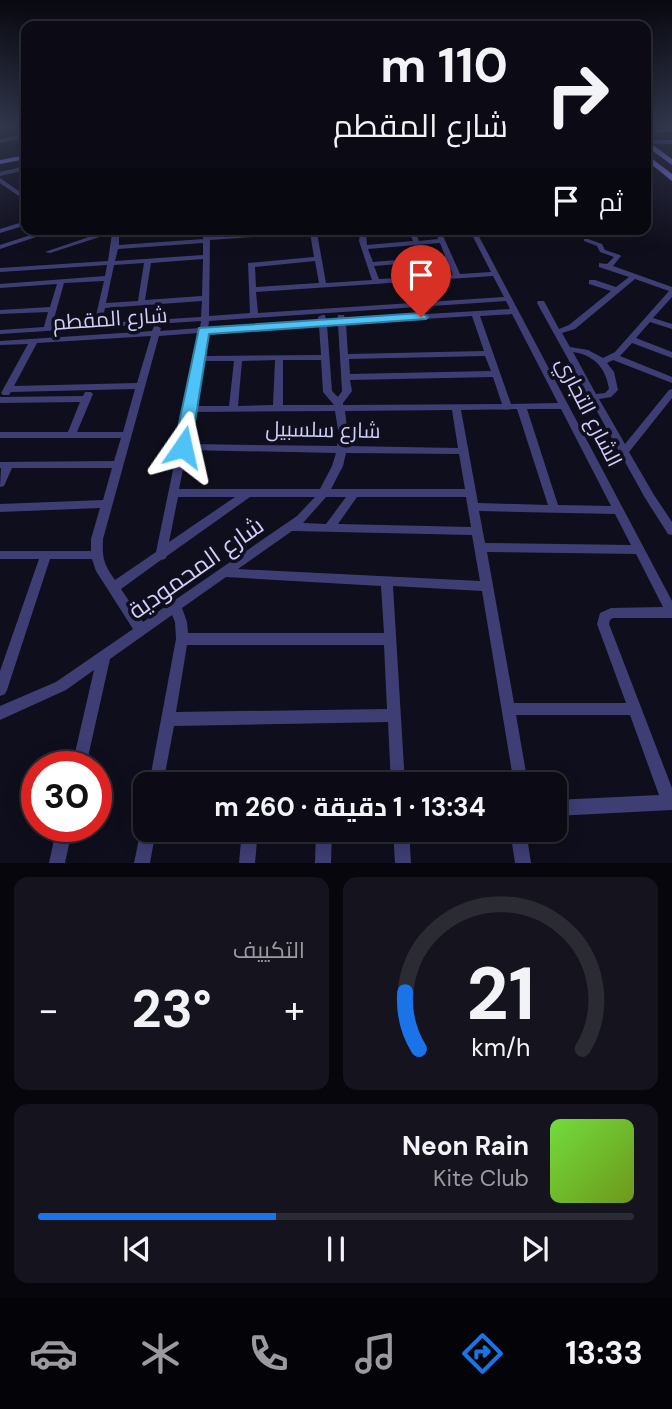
<!DOCTYPE html>
<html lang="ar">
<head>
<meta charset="utf-8">
<style>
	:root { --surface:#0b0a15; --page:#14131e; --text:#f1f3f6; --muted:#9a9aa0; --line:#2b2b34; --accent:#1a73e8 }
	body { margin:0; font-family:"DM Sans",Cairo,sans-serif; background:var(--page); color:var(--text); direction:rtl; height:100vh; display:flex; flex-direction:column; font-size:26px; white-space:nowrap }
	* { box-sizing:border-box; margin:0 }
	p { font-size:23px; color:var(--muted) }
	.icon { flex:none; width:38px; height:38px; fill:none; stroke:currentColor; stroke-width:2; stroke-linecap:round; stroke-linejoin:round }
	.map { position:relative; height:863px; overflow:hidden; direction:ltr }
	.drawer { display:flex; flex-direction:column; gap:14px; padding:14px; background:#06060c; flex:1 }
	.drawer>* { flex:none }
	.top-card { position:absolute; left:21px; top:21px; width:630px; height:214px; border-radius:14px; box-shadow:0 4px 18px #0003,0 0 0 2px var(--line); direction:rtl; background:#0b0a15; color:var(--text); overflow:hidden }
	.speed { position:absolute; left:21px; top:751px; display:flex; gap:14px; font-size:35px; font-weight:700; text-align:center }
	.speed>* { display:grid; place-content:center; width:91px; height:91px; border-radius:50%; background:var(--surface); box-shadow:0 4px 18px #0003,0 0 0 2px var(--line); line-height:1 }
	.speed .limit { border:10px solid #d22; background:#fff; color:#111 }
	.pin { position:absolute; display:grid; place-items:center; width:60px; height:60px; color:#fff; margin:-72px -30px; border-radius:50% 50% 50% 0; rotate:-45deg; box-shadow:0 0 7px #0007 }
	.pin .icon { rotate:45deg }
	.me { position:absolute; width:77px; margin:-38px; rotate:11deg; stroke-linejoin:round; filter:drop-shadow(0 0 5px #0008) }
	.turn { display:flex; align-items:center; gap:24px; height:147px; padding:0 28px; font-size:32px }
	.turn .icon { width:91px; height:91px; stroke-width:2.5 }
	.turn b { display:block; font-size:49px; line-height:60px }
	.then { display:flex; align-items:center; height:66px; padding:0 28px; background:#0003; gap:14px; font-size:26px }
	.big { font-size:52px; font-weight:700; line-height:1.1 }
	.drawer .widget { flex:1; display:flex; flex-direction:column; justify-content:center; gap:10px; min-width:0; padding:0 24px; border-radius:14px; background:var(--page) }
	.drawer .dial { align-items:center; gap:0 }
	.dial svg { height:182px; overflow:visible; fill:none; stroke:var(--line); stroke-width:7; stroke-linecap:round; text-anchor:middle }
	.dial text { fill:var(--text); stroke:none }
	.song { display:flex; align-items:center; gap:21px }
	.cover { width:84px; height:84px; border-radius:10px; background:linear-gradient(135deg,hsl(100 70% 55%),hsl(80 70% 35%)) }
	.played { height:7px; border-radius:4px; background:linear-gradient(90deg,var(--accent) 40%,var(--line) 40%) }
	.keys { display:flex; justify-content:space-around; direction:ltr }
	.heat { display:flex; justify-content:space-between; align-items:center; font-size:38px; direction:ltr }
	.drawer .tiles { flex:1; display:grid; gap:14px; grid-template-columns:1fr 1fr }
	.widget:last-child { grid-column:span 2 }
	.trip { position:absolute; left:133px; top:772px; width:434px; height:70px; border-radius:14px; background:var(--surface); box-shadow:0 4px 18px #0003,0 0 0 2px var(--line); font-weight:700; line-height:70px; text-align:center; direction:rtl }
	.dock { display:flex; height:112px; justify-content:space-around; align-items:center; background:#040408; color:var(--muted) }
	.dock .icon { width:49px; height:49px }
	.dock .active { color:var(--accent) }
	.dock b { font-size:32px; color:var(--text) }
	.map>svg:first-child { display:block }
	.lines { fill:none; stroke-linecap:round; stroke-linejoin:round }
	.street { fill:#3e3e75; fill-rule:evenodd }
	.secondary { fill:#7073ee; fill-rule:evenodd }
	.route { fill:#4fc3f7; stroke:#337fa1; stroke-width:2 }
	.labels { text-anchor:middle; stroke-width:7; stroke-linejoin:round; paint-order:stroke }
	.street-label { font-size:21px; fill:#d1cef9; stroke:#0f0e1c }
	.near-street-label { font-size:24px; fill:#d1cef9; stroke:#0f0e1c }
</style>
</head>
<body>
<div class="map">
<svg width="672" height="863" viewBox="0 0 672 863">
	<rect width="100%" height="100%" fill="#0f0e1c"/>
	<g class="lines">
		<!-- street -->
		<path class="street" d="M672,127V131L646,134V132Z
			M26,134V137L0,143V139Z
			M647,140H672V144H647L646,143Z
			M26,166V170L0,176V172Z
			M0,178L26,196V201L0,183Z
			M26,221V225L0,233V229Z
			M49,229H60L0,249V245Z
			M112,229H119V231L186,229L183,231L119,235V245L203,239L204,229H210V236L312,229H351L348,231L317,233L326,283L372,280L359,241L360,234L364,229H371L366,234L367,245L413,241L408,229H414L419,241L438,239L434,229H440L460,274L491,272L469,229H475L672,601V618H613L610,620L609,624L672,788V810L555,816V800L659,795L630,715H516L528,784H514L482,591L393,586L405,784H391L388,722L174,726L163,784H149L176,639L175,622L172,615L110,659L86,766H72L94,670L66,690L0,720V706L56,682L133,629L96,571L92,559H50L7,690L5,694L0,696V671L39,559H0V551H91V539L100,508L0,512V504L103,500L112,468H12L4,486L0,487L1,468H0V462L114,461L121,438H0V432H68L80,402L0,403V397L83,396L85,392H91L93,394L77,432H123L135,389L11,392L9,395H3L1,393L28,344L0,345V341L152,331L154,326H157L161,328L160,331L200,328L201,321L0,334V330L44,327L48,312L0,314V310L50,307L57,284L0,288V284L105,276L107,265L0,272V268L108,261L112,233L50,253L45,252ZM310,233L314,257L248,263L250,313L209,316L210,240ZM203,243V255L115,261L118,249ZM440,243L445,256L373,262L368,249ZM203,259L202,296L145,300L151,263ZM447,260L453,275L379,279L374,266ZM315,261L319,283L256,287L255,267ZM144,263L138,301L106,303L114,265ZM493,276L504,297L258,313L256,292ZM104,281L94,324L52,326L64,283ZM202,301L201,317L102,323L105,308ZM506,301L510,309L345,319L344,315H338L337,320H326L325,315H322L318,317V321L208,328L209,321ZM512,314L558,403L511,404L480,316ZM472,316L484,351L348,354L346,324ZM338,324L342,391L338,397L332,391L327,325ZM319,326L321,355L205,356L207,333ZM199,333L196,359L156,552L115,580C104,565 102,558 103,539L159,336ZM151,336L137,383L14,386L37,343ZM485,356L491,371L350,374L349,359ZM275,360L273,405L238,406L242,361ZM283,360H321L323,392L334,405H283ZM204,361H234L229,406H195ZM493,377L502,404L343,405V403L352,391L350,380ZM517,409L548,505L478,503L461,410ZM527,409H561L611,506L558,505ZM452,410L458,448L347,446L348,436L345,411ZM335,411L339,436L337,446L188,444L194,412ZM187,450L336,453L332,466L320,489H179ZM346,453L459,454L465,489H331L343,466ZM178,497H235L169,542ZM250,497H315L297,516L143,622L121,589L161,560L165,559L167,556ZM326,497H346L326,524L303,523ZM357,497H466L471,527L338,524ZM479,511L615,514L631,545L485,543ZM292,531L472,535L480,581L238,569ZM487,552L636,554L663,607L611,608L600,613L597,624L626,703H514ZM226,577L381,586L384,633H188L187,622L182,608ZM187,645H384L387,709L176,712Z
			M584,239H588L602,244L605,250L620,255L621,256L613,266L672,287V297L653,318L672,324V329L650,322L636,338L672,352V358L632,343L620,356L672,377V383L613,360L607,363L614,372L618,390L611,397L599,399L625,444L669,390L672,389V398L629,452L654,495L672,522V535L668,534L645,498L537,303L538,301H544L559,329L569,325L611,291L589,284V280H595L616,287L629,277L599,267V263L607,264L614,257L600,252L597,246L584,241ZM635,279L669,291L615,352L603,358L588,350L570,347L562,333L575,329ZM573,352C594,355 606,368 609,389L605,393L596,394Z
			M145,823V830H156L150,863H134L142,824Z
			M57,826H73L65,863H49Z
			M242,830H258L255,863H239Z
			M316,830H332L331,863H315Z
			M393,830H409L411,863H395Z
			M510,830H526L531,863H515Z"/>
		<!-- secondary -->
		<path class="secondary" d="M646,140L672,159V165L646,146Z
			M646,154L672,174V181L646,160Z
			M26,155V159L0,164V160Z"/>
	</g>
	<!-- sky -->
	<linearGradient id="sky" x2="0" y2="1"><stop stop-color="#08080f"/><stop offset="0.51" stop-color="#31364b"/><stop offset="1" stop-color="#31364b" stop-opacity="0"/></linearGradient>
	<rect width="672" height="246" fill="url(#sky)"/>
	<!-- route -->
	<path class="route" d="M421,313L428,317L426,319L209,334L191,447L183,452L174,447L199,328Z"/>
	<g class="labels">
		<!-- street labels -->
		<g class="street-label">
			<text transform="translate(110 319) rotate(-4)" y="7">شارع المقطم</text>
			<text transform="translate(589 412) rotate(63)" y="7">الشارع التجاري</text>
			<text transform="translate(323 430) rotate(1)" y="7">شارع سلسبيل</text>
		</g>
		<!-- near-street labels -->
		<g class="near-street-label">
			<text transform="translate(196 568) rotate(-35)" y="8">شارع المحمودية</text>
		</g>
	</g>
</svg>
<div class="speed"><div class="limit">30</div></div>
<div class="pin" style="left:421px;top:317px;background:#d93025"><svg class="icon" aria-label="arrive" viewBox="0 0 24 24"><path d="M6 21V4h12l-3 4 3 4H6"/></svg></div>
<svg class="me" style="left:183px;top:447px" viewBox="-20 -20 40 40"><path d="M0-17L14 15 0 8-14 15z" fill="#4fc3f7" stroke="#fff" stroke-width="4"/></svg>
<div class="trip">13:34 · 1 دقيقة · 260 m</div>
<div class="top-card">
<div class="turn"><svg class="icon" aria-label="right" viewBox="0 0 24 24"><path d="M7 20v-9h11M14 6l5 5-5 5"/></svg><div><b>110 m</b>شارع المقطم</div></div>
<div class="then">ثم<svg class="icon" aria-label="arrive" viewBox="0 0 24 24"><path d="M6 21V4h12l-3 4 3 4H6"/></svg></div>
</div>
</div>
<section class="drawer">
<div class="tiles">
<div class="widget dial"><svg viewBox="0 0 100 80">
<path d="M14 69A42 42 0 1 1 86 69"/>
<path d="M14 69A42 42 0 0 1 8 44" stroke="#1a73e8"/>
<text x="50" y="56" font-size="32" font-weight="700">21</text>
<text x="50" y="72" font-size="11">km/h</text>
</svg></div>
<div class="widget"><p>التكييف</p>
<div class="heat"><a>−</a><b class="big">23°</b><a>+</a></div>
</div>
<div class="widget">
<div class="song"><i class="cover"></i><div><b>Neon Rain</b><p>Kite Club</p></div></div>
<div class="played"></div>
<div class="keys"><svg class="icon" aria-label="previous" viewBox="0 0 24 24"><path d="M18 5L8 12l10 7zM5 5v14"/></svg><svg class="icon" aria-label="pause" viewBox="0 0 24 24"><path d="M8 5v14M16 5v14"/></svg><svg class="icon" aria-label="next" viewBox="0 0 24 24"><path d="M6 5l10 7-10 7zM19 5v14"/></svg></div>
</div>
</div>
</section>
<nav class="dock">
<b>13:33</b>
<svg class="icon active" aria-label="directions" viewBox="0 0 24 24"><path d="M12 3l9 9-9 9-9-9zM9 14v-3h6M13 9l2 2-2 2"/></svg>
<svg class="icon" aria-label="music" viewBox="0 0 24 24"><path d="M9 18V5l10-2v13"/><circle cx="6" cy="18" r="3"/><circle cx="16" cy="16" r="3"/></svg>
<svg class="icon" aria-label="phone" viewBox="0 0 24 24"><path d="M5 4h4l2 5-3 2q2 4 5 5l2-3 5 2v4C11 20 4 13 5 4z"/></svg>
<svg class="icon" aria-label="climate" viewBox="0 0 24 24"><path d="M12 3v18M4 7l16 10M4 17L20 7"/></svg>
<svg class="icon" aria-label="car" viewBox="0 0 24 24"><path d="M5 17H2v-5l4-1 3-4h7l3 4 3 1v5h-3M9 17h6M6 11h13"/><circle cx="7" cy="17" r="2"/><circle cx="17" cy="17" r="2"/></svg>
</nav>
</body>
</html>
